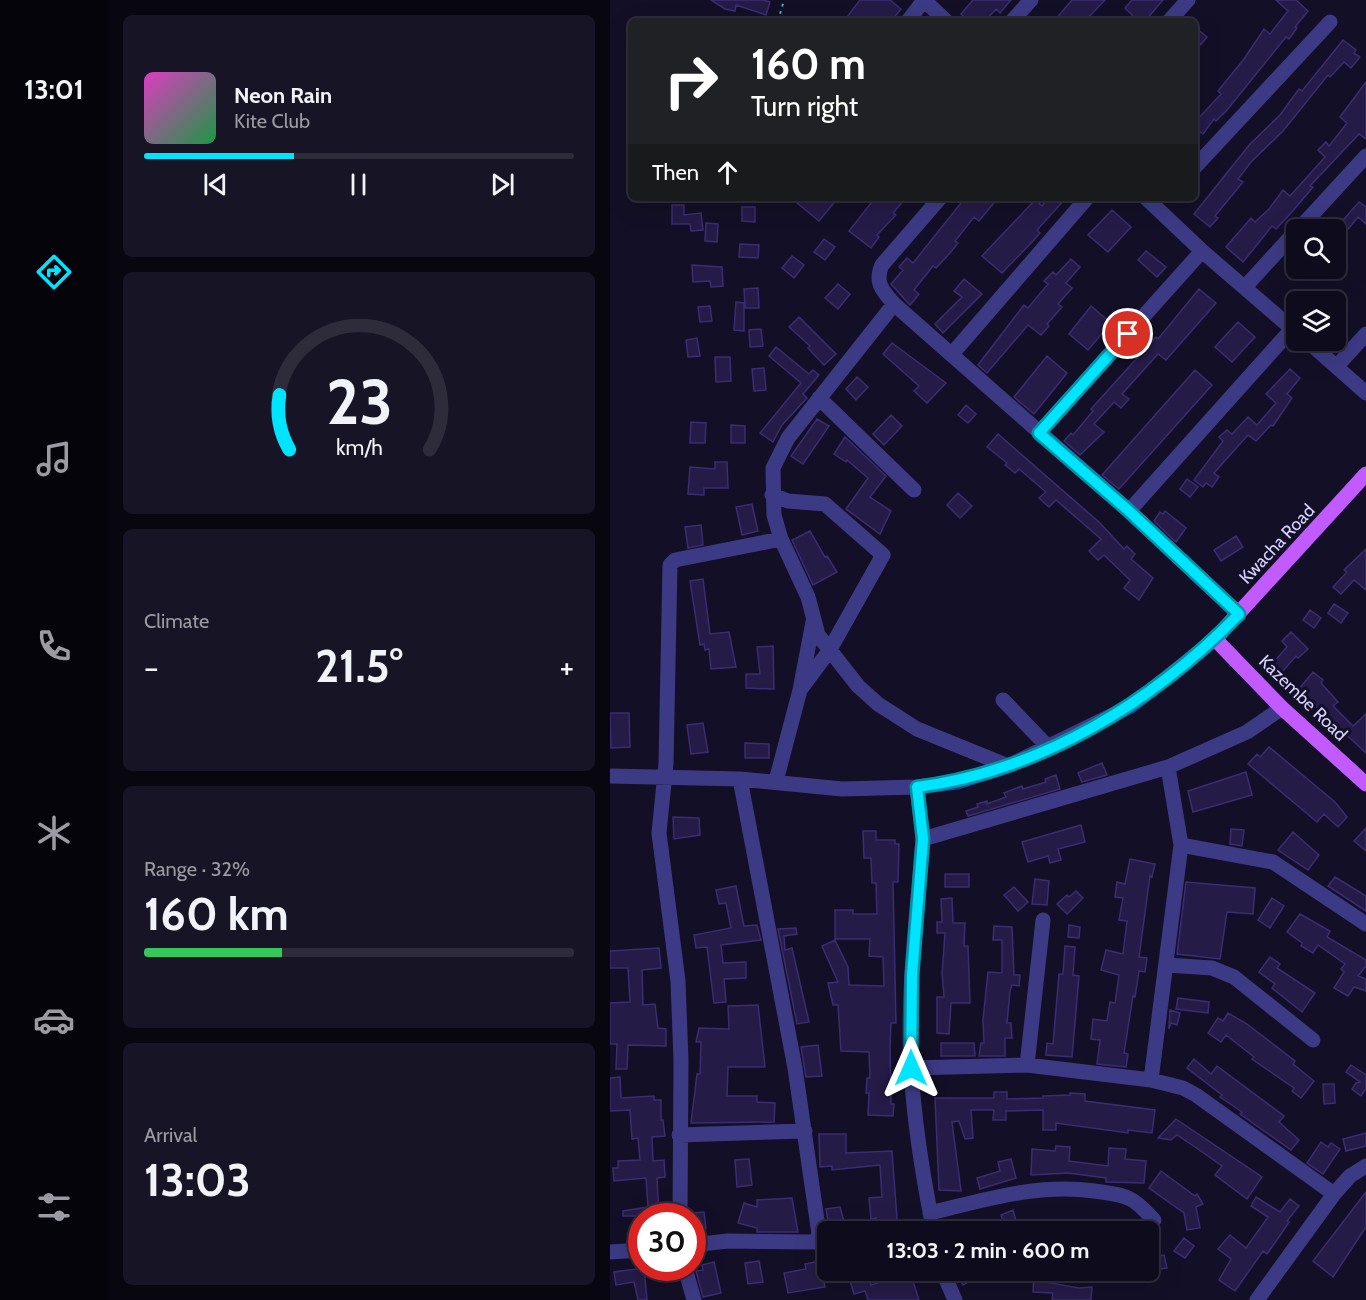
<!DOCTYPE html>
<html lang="en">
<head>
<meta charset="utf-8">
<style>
	:root { --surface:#0e0b1c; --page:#171425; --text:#f1f3f6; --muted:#9b9ba3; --line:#2e2b3b; --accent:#00e5ff }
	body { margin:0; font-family:Cabin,sans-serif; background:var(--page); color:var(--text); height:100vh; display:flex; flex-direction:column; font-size:22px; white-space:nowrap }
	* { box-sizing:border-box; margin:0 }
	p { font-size:20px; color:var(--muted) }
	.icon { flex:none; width:33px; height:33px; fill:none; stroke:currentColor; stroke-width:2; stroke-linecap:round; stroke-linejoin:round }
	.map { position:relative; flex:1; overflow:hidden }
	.drawer { display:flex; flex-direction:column; gap:15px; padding:15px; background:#08060f; width:502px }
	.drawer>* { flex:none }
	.top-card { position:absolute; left:18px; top:18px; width:570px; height:183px; border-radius:9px; box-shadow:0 6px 24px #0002,0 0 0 2px var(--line); background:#202124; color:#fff; overflow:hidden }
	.tools { position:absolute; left:676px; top:219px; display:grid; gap:12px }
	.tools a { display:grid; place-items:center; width:60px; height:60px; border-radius:9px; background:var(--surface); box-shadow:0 6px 24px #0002,0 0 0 2px var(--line); font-size:30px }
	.speed { position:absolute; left:18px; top:1203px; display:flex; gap:12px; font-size:30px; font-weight:700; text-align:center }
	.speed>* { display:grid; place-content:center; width:78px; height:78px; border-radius:50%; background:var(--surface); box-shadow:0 6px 24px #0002,0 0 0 2px var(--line); line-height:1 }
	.speed .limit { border:9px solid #d22; background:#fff; color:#111 }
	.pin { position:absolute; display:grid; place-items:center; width:51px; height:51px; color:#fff; margin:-26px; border:3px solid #fff; border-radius:50%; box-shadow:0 2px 6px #0007 }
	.me { position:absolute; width:66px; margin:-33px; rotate:0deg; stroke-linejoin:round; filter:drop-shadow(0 0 4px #0008) }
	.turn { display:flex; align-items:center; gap:21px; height:126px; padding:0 24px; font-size:27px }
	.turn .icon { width:78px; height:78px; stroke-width:2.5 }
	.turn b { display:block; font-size:42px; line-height:51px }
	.then { display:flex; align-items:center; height:57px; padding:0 24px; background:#0003; gap:12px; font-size:22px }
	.big { font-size:45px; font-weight:700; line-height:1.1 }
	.drawer .card { flex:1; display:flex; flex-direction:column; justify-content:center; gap:9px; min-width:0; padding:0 21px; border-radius:9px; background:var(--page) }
	.drawer .dial { align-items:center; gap:0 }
	.dial svg { height:156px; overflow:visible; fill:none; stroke:var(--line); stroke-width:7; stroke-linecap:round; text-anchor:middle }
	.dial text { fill:var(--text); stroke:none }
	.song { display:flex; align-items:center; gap:18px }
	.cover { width:72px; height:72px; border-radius:9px; background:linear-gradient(135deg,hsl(310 70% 55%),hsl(140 70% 35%)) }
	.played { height:6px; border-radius:3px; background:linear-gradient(90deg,var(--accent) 35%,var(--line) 35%) }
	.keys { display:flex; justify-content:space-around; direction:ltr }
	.heat { display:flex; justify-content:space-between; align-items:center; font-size:33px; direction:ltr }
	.charge { height:9px; border-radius:4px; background:linear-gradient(90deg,#34c759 32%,var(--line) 0) }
	.trip { position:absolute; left:207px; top:1221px; width:342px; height:60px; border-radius:9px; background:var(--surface); box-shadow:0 6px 24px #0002,0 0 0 2px var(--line); font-weight:700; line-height:60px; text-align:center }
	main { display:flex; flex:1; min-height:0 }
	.dock { display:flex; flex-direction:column; width:108px; justify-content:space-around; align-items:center; background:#06040b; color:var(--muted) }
	.dock .icon { width:42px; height:42px }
	.dock .current { color:var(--accent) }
	.dock b { font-size:27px; color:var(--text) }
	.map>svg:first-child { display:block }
	.building { fill:#241b47; stroke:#3b2d73; stroke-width:1.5 }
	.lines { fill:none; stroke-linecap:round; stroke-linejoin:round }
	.path { stroke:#2fb8b0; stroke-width:2; stroke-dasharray:3 4.5; stroke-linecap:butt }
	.minor { stroke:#3d3a85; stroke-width:15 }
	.major { stroke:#c25bff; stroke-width:15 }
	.route-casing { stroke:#0095a6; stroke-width:15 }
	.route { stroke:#00e5ff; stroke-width:10 }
	.labels { text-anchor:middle; stroke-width:6; stroke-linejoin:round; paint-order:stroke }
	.street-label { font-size:18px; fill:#d9d4ff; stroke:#130f26 }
</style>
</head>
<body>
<main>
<nav class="dock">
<b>13:01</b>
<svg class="icon current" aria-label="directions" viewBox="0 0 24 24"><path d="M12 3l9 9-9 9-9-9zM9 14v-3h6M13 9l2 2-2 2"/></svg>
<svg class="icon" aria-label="music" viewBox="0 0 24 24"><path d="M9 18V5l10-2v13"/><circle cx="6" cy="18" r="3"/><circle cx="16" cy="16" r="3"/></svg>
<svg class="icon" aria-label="phone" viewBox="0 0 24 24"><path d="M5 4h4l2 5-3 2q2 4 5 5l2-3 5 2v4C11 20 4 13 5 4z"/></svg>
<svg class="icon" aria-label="climate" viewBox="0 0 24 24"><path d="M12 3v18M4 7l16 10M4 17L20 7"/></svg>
<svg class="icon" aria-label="car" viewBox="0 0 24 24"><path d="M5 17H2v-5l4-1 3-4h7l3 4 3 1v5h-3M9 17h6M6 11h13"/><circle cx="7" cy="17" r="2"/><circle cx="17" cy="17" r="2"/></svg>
<svg class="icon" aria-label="filters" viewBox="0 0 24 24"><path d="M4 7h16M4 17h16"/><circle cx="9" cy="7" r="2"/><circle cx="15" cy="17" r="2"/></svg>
</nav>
<section class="drawer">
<div class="card">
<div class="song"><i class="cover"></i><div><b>Neon Rain</b><p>Kite Club</p></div></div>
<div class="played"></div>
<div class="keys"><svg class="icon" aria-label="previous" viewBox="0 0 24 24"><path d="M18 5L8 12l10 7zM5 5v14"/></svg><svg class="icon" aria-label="pause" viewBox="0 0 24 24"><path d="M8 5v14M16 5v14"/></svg><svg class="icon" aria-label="next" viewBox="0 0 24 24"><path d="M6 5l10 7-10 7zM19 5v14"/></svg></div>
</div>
<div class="card dial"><svg viewBox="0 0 100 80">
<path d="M14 69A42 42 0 1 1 86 69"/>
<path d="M14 69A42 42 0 0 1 9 41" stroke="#00e5ff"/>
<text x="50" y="56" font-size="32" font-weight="700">23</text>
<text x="50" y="72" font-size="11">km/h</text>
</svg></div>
<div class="card"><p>Climate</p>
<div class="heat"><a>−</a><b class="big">21.5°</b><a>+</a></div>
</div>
<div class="card"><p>Range · 32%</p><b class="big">160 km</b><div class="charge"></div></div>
<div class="card"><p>Arrival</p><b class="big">13:03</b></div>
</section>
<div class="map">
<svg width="756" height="1300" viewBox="0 0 756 1300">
	<rect width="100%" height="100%" fill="#130f26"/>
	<!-- building -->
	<path class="building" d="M101,0H153L160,2L156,15L126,5L125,11L115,9Z
		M250,0H280L291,9L281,21H234Z
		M363,0H401L390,13L386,9L375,21H360L351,14Z
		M462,0H495L475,21H444Z
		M522,0H553L535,21H528L515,8Z
		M666,0H686L698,11L685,27L687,28L679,39L676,37L617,110L606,121L604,119L593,134L585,128V122L611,94L608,91L634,59L654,29L660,34L678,11Z
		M585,27L597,37L585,51Z
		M733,40L746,50L744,53L750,57L741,68L734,62L720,77L718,75L673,131L641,162L628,179L633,182L605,216L608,218L600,227L584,214L640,144L670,115L689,89L692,91Z
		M756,82V139L749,134L700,186L703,187L681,213L666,229L662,226L633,262L616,247L641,218L645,222L659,209L673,190L680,196L715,157L708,150L716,142L719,146L737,123L730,117Z
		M181,198H228L209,221Z
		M265,198H296L283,213L286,215L267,235L269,237L261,248L239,231Z
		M355,198H388L369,221L364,217L345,241L348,243L340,253L326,268L323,266L304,290L309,294L300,305L281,284L293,270L289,267L297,258L303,263Z
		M435,198H456L427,230L430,233L422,242L392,273L372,256L425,200L432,206L437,200Z
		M749,202L756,207V224L748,217L726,244V228Z
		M62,205H74V215L91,213L93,230L81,231L80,224H62Z
		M132,207H145V222L132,221Z
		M502,210L521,227L498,252L478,235Z
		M96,223L108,224L107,242L95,241Z
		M214,239L225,247L215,260L204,252Z
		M130,244L149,245L148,258L129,257Z
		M536,251L556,267L547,277L528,260Z
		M182,256L194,265L184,278L172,268Z
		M461,259L470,267L456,283L462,288L448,304L452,307L437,324L439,326L431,335L418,325L377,373L368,365L414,305L418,308L438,284L434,281L443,272L446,275Z
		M82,265L112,267L113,286L101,287L100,281L83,282Z
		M354,279L372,294L333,333L325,324L352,297L344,291Z
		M228,284L240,294L228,309L215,298Z
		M148,288L149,308H135L134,289Z
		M589,289L606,303L556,360L548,354L512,394L519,399L511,408L504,402L484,424L494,432L470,455L454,441L461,433L463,435L483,411L481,409L546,337L548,339Z
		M126,302L134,303V331L124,330Z
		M100,306L102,321L90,322L88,307Z
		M481,306L501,323L478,350L459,334Z
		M189,317L226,354L214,365L198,348L200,346L179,327Z
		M628,322L645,337L622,362L605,347Z
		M151,329L153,346L140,347L139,330Z
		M87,338L90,356L78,357L76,340Z
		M282,343L336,383L317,403L304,391L309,386L273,354Z
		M166,347L199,374L203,370L209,375L193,394L197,398L172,425L163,442L150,433L191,383L159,356Z
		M437,356L457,373L424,414L404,397Z
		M105,357H120L121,381L106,382Z
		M154,368L156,390L144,391L142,369Z
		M680,369L690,378L677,394L682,398L663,426L661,425L646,441L638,435L604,473L609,477L602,487L596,483L593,487L584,480L613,441L609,437L617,430L622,434L638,417L647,425L666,403L656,394Z
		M585,370L602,385L509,489L492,475Z
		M247,377L258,387L246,400L236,389Z
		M356,405L366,414L358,423L348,415Z
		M281,415L292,426L274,445L263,434Z
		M207,419L219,426L193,464L181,456Z
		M81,422L96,423L95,443H80Z
		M121,425L135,426V443H121Z
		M388,434L490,523L514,549L517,546L525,554L521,559L543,578L529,600L514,588L520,580L494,555L488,560L479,551L491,539L446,500L439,507L429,498L436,492L409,469L405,473L395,465L397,463L377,447Z
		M235,437L276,476L260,497L281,511L270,534L236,509L258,478L237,460L236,462L224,454Z
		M105,462H117L118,488H94V495L78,494L80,467L105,469Z
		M577,479L588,487L580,497L570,489Z
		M348,493L362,506L350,518L337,505Z
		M142,504L148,531L132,535L126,507Z
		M555,511L576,528L566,542L544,521L550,512L553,514Z
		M91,525L93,545L78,548L75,527Z
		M200,531L215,557L217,556L227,572L203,585L182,540Z
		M626,536L633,547L611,561L604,550Z
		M756,549V590L744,580L731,594L723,587L737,572L734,570Z
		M93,579L100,634L119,632L126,667L101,669L99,649L95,650L94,644L90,645L80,581Z
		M724,604L738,613L731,623L718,613Z
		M700,610L711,618L704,628L693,620Z
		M681,632L698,649L688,658L686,656L672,672L662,664L677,647L672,641Z
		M163,646L164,689L136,688V674H150L147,647Z
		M703,672L713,680L711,683L728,702L723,706L743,726L756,714V753L688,690Z
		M0,713H19L20,747L1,748Z
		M93,723L98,752L81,754L77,725Z
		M135,743L159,744V758H135Z
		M659,747L725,802L737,817L728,827L714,814L707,822L638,764L647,754L650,757Z
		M492,763L497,775L472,782L468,773Z
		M636,772L642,795L583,812L578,791Z
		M446,775L450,789L358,816L356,811L368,807L367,804L377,801V804L396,797L394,793L412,786L413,789L436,782L435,779Z
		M63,817L89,818L90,835L64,839Z
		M471,825L475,842L448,849L451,860L440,863L438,856L418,862L412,842Z
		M756,828V851L744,841Z
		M621,829L634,830L632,846L620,844Z
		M253,831H266V840H285V844H289L288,882H283L286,1023H281L280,1046L281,1104H284L283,1116L258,1115L259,1093H256L257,1078H260L259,1052L231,1051L228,1005H223L218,983L228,982L212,946L225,940L238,967L239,985L274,986L273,957L259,956L260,939H225V910H243V914H267L266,883H262L261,858H254Z
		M683,832L709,855L698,870L668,850Z
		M520,859L545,864L542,877L540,876L529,957L537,958L535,972L529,971L525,997L523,996L514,1053L518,1054L516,1067L487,1064L490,1040L481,1039L483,1019L497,1021L500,1002L505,1003L509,975L491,970L496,950L513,954L517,921L509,920L513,898L505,897L507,882L515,884Z
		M335,874H359V887H335Z
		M725,877L756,896V911L718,886Z
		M425,879L439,881L437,905L422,904Z
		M576,882L645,888L643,914L617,912L610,959L567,954Z
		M126,886L134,926L147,925L151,940L111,945L113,963L136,962V978L114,979L116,1002L104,1003L97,947L86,948L84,935L121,928L116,903L109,904L106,890Z
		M404,887L418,902L408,911L394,895Z
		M466,891L473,898L457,914L447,904L457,895L459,897Z
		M342,898L343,923H355L354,946H358L360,1003H341L339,1034L327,1033V997H334L332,973L335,933H327V922H332L331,899Z
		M662,898L674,906L660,928L648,920Z
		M690,914L720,931L717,937L756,960V966L748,976L756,979V991L744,987L738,996L724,988L734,972L731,969L735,964L708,945L703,953L691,946L692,943L677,932Z
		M459,925L470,927L469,938L458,937Z
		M384,926L402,927L404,975H410L409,986L402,985L400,991L397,1023H401L402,1038H395V1056H369L371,1043H374L373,1020L378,972L392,973V940H383Z
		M186,928L187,934L174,936L175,950L182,948L199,1022L187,1024L168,929Z
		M455,946L465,947L463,975L469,976L462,1057L436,1055L437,1043L443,1044L449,974H453Z
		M49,948L51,968L32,970L33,1005L45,1004L48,1028L56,1029V1046L18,1045L17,1069H6L7,1044H0V1003L20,1002L18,968H0V951Z
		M660,957L670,964L667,968L705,993L692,1012L662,988L665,984L649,972Z
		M568,998L599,1002L598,1013L566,1009Z
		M148,1005L155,1067H118L117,1096H147V1102L165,1103L164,1122L81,1123L87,1074H90L91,1042H86L89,1028L119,1029L118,1006Z
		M560,1010L570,1013L567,1025L561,1023L559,1029Z
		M618,1013L637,1024L685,1061L683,1064L704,1081L691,1098L682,1091L684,1088L646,1062L642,1059L644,1057L616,1035L611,1042L598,1033L608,1018L613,1021Z
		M331,1043H364L365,1056H331Z
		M208,1045L212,1076L196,1077L191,1047Z
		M584,1059L601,1074L607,1066L674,1116L669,1122L689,1140L681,1150L630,1114L632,1112L610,1097L612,1095L577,1068Z
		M741,1065L756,1075V1089L751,1096L742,1089L746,1083L750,1082L736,1072Z
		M10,1077L11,1098L44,1096V1100H51V1120H53L55,1136L42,1137L43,1161L54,1160L55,1177L47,1178L49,1216H13V1211L38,1207L36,1178L4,1181L3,1168H8V1161L30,1160L28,1138L22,1139L20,1110L0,1111V1078Z
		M713,1084H724L725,1103L714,1104Z
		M384,1092H397V1099L433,1098V1096L460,1095V1093L475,1094V1101L545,1110L542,1133L518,1130V1133L446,1123V1130H433V1110L396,1111V1120H383L384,1110H361L363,1138L355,1139L349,1121L342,1122L351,1191L329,1190L325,1098H384Z
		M566,1119L652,1177L637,1199L605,1175L612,1166L585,1147L567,1135L561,1140L548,1138Z
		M756,1133V1146L736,1151L733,1139Z
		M209,1134H236V1153L282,1151L288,1232H268L266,1218L261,1219L259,1198L272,1197L270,1165L222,1170V1166L210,1167Z
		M711,1142L718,1147L721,1143L730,1149L713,1174L697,1163Z
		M446,1146L460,1147L459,1161L498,1166L499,1148L516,1149L515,1159L536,1161L534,1183L496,1182V1178L458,1173L421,1175L422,1149L445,1151Z
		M139,1159L142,1185L127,1187L125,1160Z
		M401,1159L406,1178L370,1189L367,1178L390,1171L388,1162Z
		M551,1171L585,1196L587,1194L593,1204L586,1207L590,1228L577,1230L574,1213L539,1188Z
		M756,1192V1227L723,1277L703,1261Z
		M646,1197L670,1212L680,1199L689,1206L677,1221L679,1222L671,1234L657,1254L653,1251L625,1291L609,1280L621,1259L608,1249L620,1235L636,1248L658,1217L641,1206Z
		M182,1198L188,1232H147V1228L128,1223L134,1203L147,1207V1200Z
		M230,1207L237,1232H220L216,1209Z
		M403,1210L409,1232H396L391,1215Z
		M94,1212L96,1228L82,1229V1213Z
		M574,1238L584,1246L575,1258L564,1251Z
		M554,1255L557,1268L543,1270L541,1257Z
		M149,1261L153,1282L138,1284L135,1263Z
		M210,1261L215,1287L178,1293L174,1273L196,1269L195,1264Z
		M104,1262L111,1293L93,1297L86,1271L93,1270L92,1265Z
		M34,1268L37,1300H28L24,1282L6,1285L4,1272Z
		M237,1270H257L261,1285L300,1272L309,1300H258L255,1291L244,1294Z
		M355,1270H380L353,1285L347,1275Z
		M424,1271L436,1272L435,1282L469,1288L482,1287L481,1300H442L443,1293L423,1292Z"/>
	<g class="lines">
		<!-- path -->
		<path class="path" d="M168,21L174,0"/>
		<!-- minor -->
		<path class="minor" d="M314,0L336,21
			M298,21L314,0
			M402,21L421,0
			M559,21L578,0
			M585,167L720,22
			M330,198L272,265C264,283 273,291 284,304L519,511L629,614
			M536,198L592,251L687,333
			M688,230L756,156
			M635,287L687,230
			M284,304L178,438L163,468L164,515L171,539L198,597L208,635L248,686L268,704L307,729L398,766
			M696,340L756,393
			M342,354L477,198
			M727,366L756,334
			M209,398L304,490
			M429,433L592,251
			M162,495L178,501L215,504L273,555L219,651L190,690
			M519,511L682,329
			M393,700L439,748
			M558,767L571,845L663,862L756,924
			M0,776L130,779L232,789L307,787L347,782L398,766L521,706L605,639
			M166,781L190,690L203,622
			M307,787L313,839
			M557,965L602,968L624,977L703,1040
			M417,1065L433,920
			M301,1068L417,1065L541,1080L571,845
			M541,1080L573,1088L586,1095L724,1194L740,1176L756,1166
			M69,1135L195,1131
			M320,1213C375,1200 427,1183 484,1191C496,1193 509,1193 520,1199C529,1203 537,1213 544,1220
			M70,1216L71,1060L68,981L49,833L56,763L60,565L65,560L171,539
			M324,1232C313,1178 304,1122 301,1068C297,992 307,915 313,839L558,767L637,732L672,708
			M82,1245L118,1241L205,1242L209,1234L185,1068L130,779
			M0,1252L32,1250
			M75,1268L84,1300
			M332,1270L345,1300
			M647,1300L724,1194"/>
		<!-- major -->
		<path class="major" d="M756,474L605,639L672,708L756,784"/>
	</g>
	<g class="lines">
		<defs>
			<path id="route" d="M301,1068L302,975L313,839L307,787C431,771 543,702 629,614L519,511L429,433L518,334"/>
		</defs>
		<!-- route casing -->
		<use href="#route" class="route-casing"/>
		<!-- route -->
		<use href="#route" class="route"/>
	</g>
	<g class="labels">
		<!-- street labels -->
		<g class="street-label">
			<text transform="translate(667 544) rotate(-47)" y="6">Kwacha Road</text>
			<text transform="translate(693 698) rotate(44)" y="6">Kazembe Road</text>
		</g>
	</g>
</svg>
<div class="tools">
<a><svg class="icon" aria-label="search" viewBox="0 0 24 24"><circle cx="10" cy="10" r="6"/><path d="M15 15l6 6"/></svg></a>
<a><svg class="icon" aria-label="layers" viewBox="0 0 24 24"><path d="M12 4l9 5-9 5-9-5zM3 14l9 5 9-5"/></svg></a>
</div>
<div class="speed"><div class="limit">30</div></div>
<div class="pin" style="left:518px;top:334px;background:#d93025"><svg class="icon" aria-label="arrive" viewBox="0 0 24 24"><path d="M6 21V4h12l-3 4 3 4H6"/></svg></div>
<svg class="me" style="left:301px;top:1068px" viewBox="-20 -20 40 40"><path d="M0-17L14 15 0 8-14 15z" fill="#00e5ff" stroke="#fff" stroke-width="4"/></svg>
<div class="trip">13:03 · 2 min · 600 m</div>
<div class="top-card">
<div class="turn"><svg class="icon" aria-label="right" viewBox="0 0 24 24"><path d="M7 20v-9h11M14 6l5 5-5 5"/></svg><div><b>160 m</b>Turn right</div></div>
<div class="then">Then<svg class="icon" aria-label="ahead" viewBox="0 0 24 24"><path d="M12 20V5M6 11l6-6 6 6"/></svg></div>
</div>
</div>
</main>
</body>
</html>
